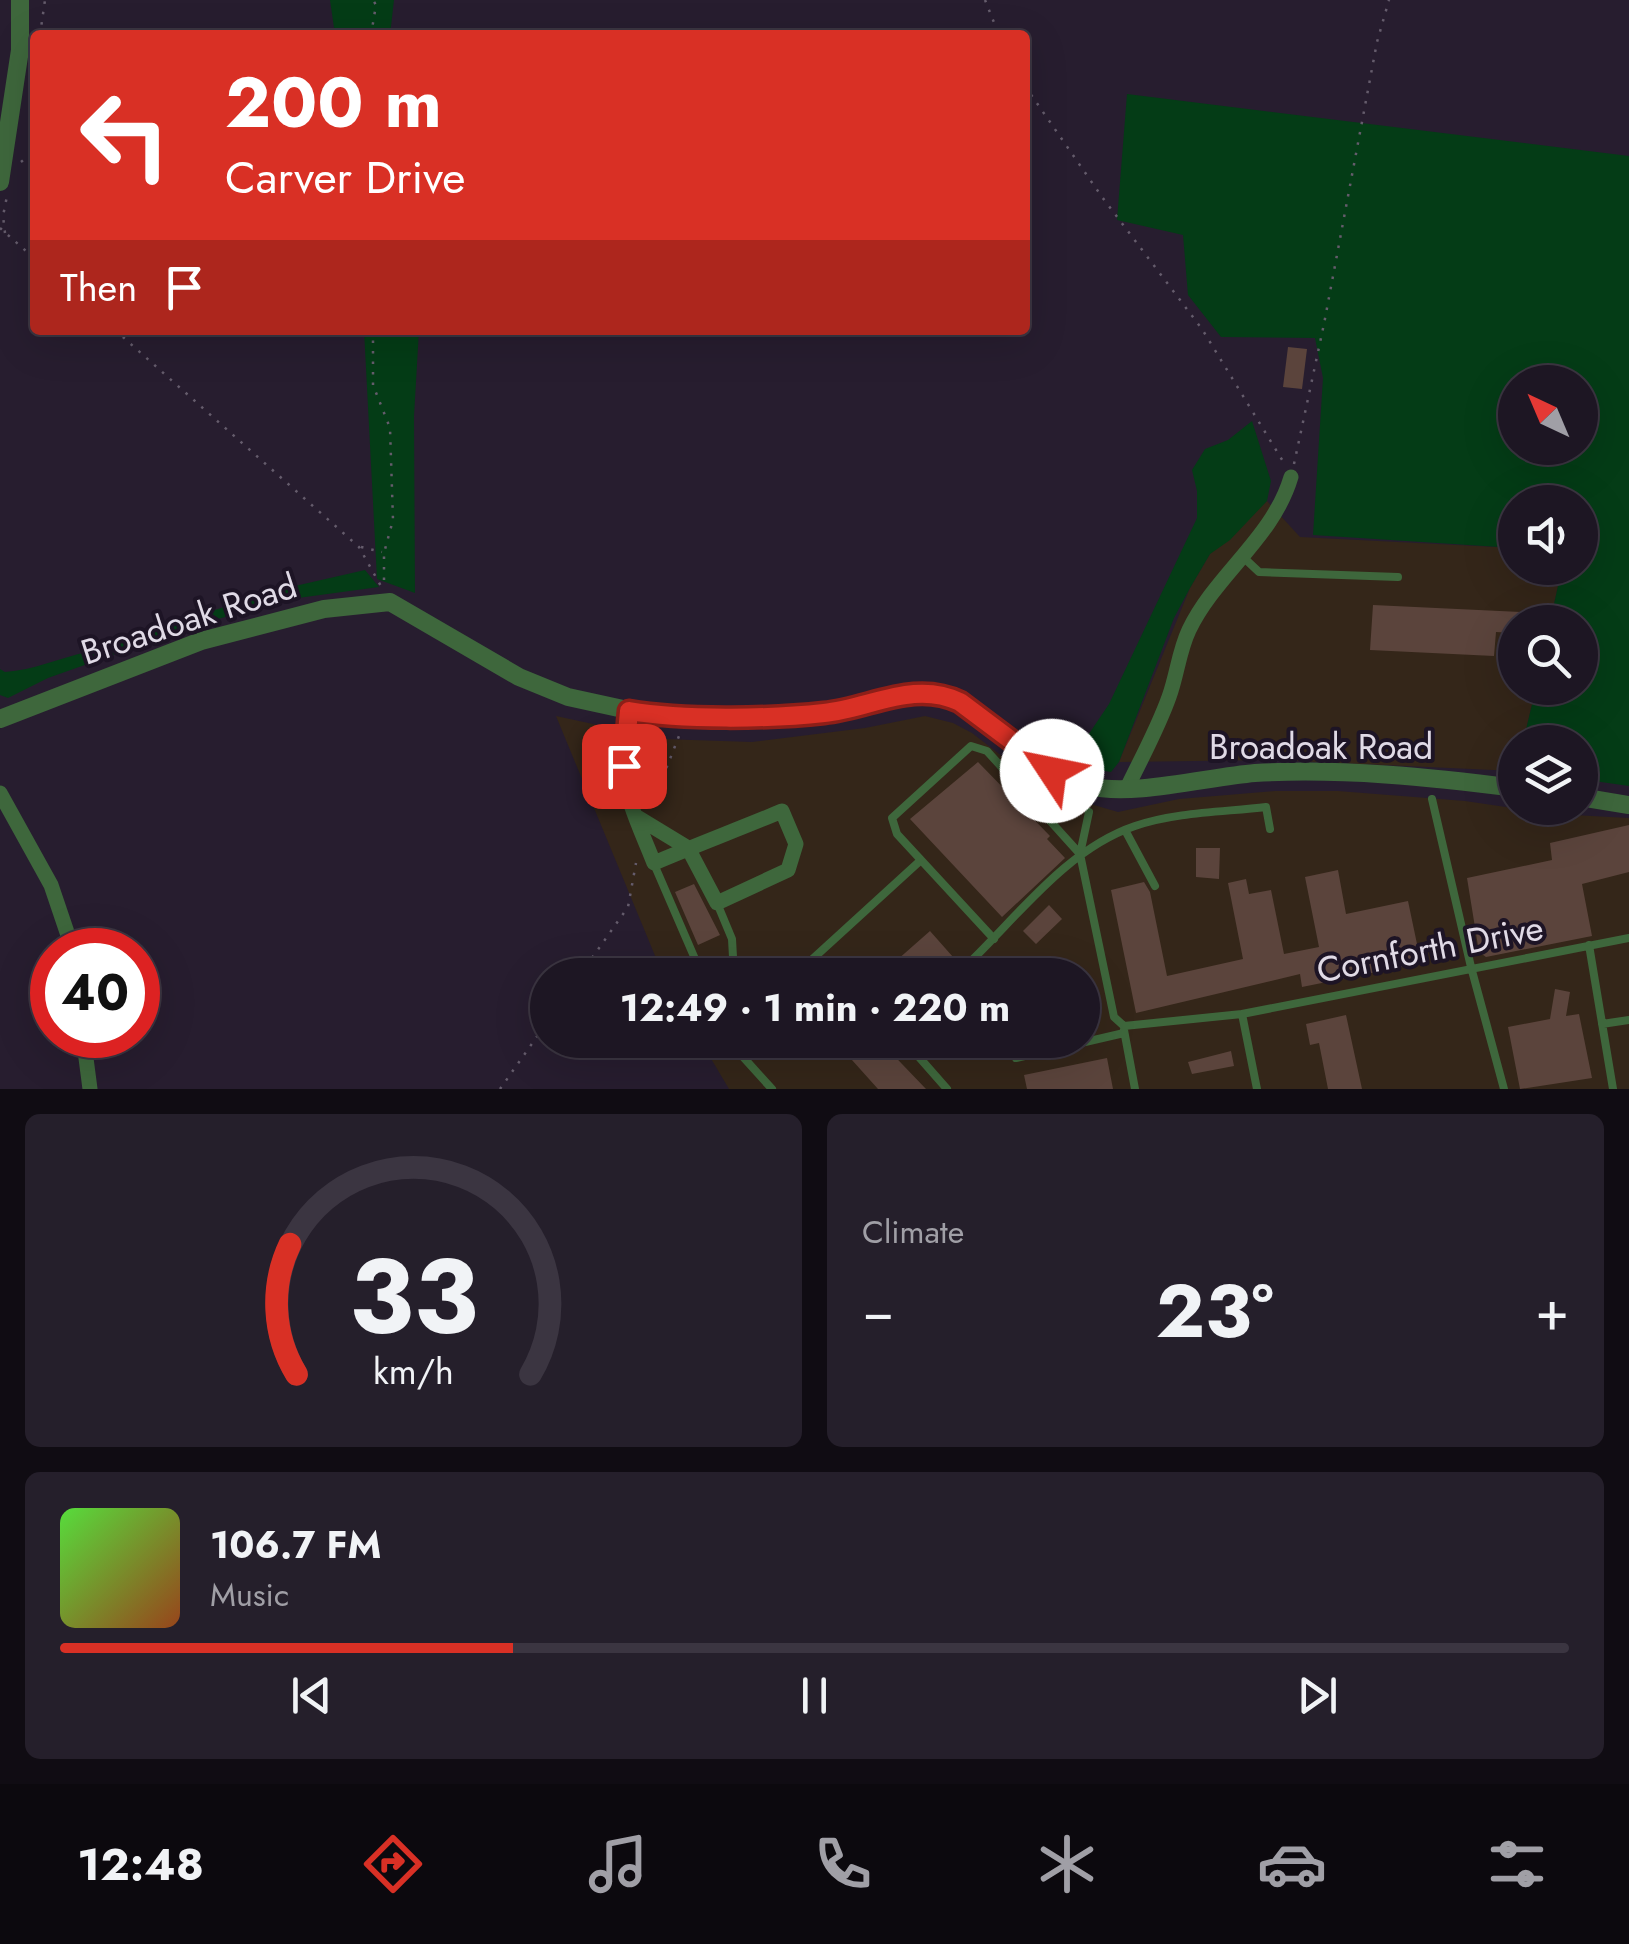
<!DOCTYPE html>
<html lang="en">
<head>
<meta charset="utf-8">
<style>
	:root { --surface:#1d1623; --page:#251f2b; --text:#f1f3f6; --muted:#a09fa6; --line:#3b3541; --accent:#d93025 }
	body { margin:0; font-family:Jost,sans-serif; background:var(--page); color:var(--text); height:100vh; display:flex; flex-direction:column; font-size:38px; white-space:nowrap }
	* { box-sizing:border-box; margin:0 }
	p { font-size:32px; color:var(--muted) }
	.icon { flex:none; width:55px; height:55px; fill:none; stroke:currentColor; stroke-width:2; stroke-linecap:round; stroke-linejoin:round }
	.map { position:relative; height:1089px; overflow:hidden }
	.sheet { display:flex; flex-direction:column; gap:25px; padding:25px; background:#100c13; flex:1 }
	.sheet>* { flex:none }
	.banner { position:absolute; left:30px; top:30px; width:1000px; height:305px; border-radius:10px; box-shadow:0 10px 40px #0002,0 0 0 2px var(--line); background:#d93025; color:#fff; overflow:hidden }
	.needle { width:65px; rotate:316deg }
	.buttons { position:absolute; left:1498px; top:365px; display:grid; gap:20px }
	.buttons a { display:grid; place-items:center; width:100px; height:100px; border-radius:50%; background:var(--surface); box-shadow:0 10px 40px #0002,0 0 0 2px var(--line); font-size:50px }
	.speed { position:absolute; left:30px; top:928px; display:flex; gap:20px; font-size:50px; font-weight:700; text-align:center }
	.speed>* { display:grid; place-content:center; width:130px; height:130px; border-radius:50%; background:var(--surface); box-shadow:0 10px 40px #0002,0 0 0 2px var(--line); line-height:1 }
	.speed .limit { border:15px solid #d22; background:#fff; color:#111 }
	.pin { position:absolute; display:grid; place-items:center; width:85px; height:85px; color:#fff; margin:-42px; border-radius:20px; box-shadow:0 5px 15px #0006 }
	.me { position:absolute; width:110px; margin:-55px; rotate:304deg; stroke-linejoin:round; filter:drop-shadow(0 0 8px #0008) }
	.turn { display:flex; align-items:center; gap:35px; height:210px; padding:0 30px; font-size:45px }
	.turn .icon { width:130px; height:130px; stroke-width:2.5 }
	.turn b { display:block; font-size:70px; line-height:85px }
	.then { display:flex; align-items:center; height:95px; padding:0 30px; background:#0003; gap:20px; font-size:38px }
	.big { font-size:75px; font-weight:700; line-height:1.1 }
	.sheet .widget { flex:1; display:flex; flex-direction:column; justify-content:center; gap:15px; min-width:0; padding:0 35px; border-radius:15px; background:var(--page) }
	.sheet .dial { align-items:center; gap:0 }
	.dial svg { height:260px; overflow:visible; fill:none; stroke:var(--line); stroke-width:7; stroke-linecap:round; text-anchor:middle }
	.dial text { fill:var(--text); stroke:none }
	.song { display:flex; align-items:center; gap:30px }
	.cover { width:120px; height:120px; border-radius:15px; background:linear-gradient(135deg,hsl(110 70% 55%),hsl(20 70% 35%)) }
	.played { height:10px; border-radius:5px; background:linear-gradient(90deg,var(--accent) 30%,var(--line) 30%) }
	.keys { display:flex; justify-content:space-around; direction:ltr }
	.heat { display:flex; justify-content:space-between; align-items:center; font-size:55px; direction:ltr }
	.sheet .tiles { flex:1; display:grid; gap:25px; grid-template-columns:1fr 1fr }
	.widget:last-child { grid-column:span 2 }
	.trip { position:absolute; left:530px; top:958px; width:570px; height:100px; border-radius:50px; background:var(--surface); box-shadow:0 10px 40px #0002,0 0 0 2px var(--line); font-weight:700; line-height:100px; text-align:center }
	.menu { display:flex; height:160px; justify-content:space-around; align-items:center; background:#0c090e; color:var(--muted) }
	.menu .icon { width:70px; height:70px }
	.menu .on { color:var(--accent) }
	.menu b { font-size:45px; color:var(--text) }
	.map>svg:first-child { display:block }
	.commercial { fill:#342619 }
	.green { fill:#043c16; fill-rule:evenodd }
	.building { fill:#5b443c }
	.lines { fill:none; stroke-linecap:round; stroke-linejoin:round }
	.path { stroke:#655c6c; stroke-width:2.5; stroke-dasharray:2.5 8; stroke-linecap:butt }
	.service { stroke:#3e673c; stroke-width:8 }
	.minor { stroke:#3e673c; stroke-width:15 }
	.tertiary { stroke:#3e673c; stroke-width:18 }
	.route-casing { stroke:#8d1f18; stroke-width:25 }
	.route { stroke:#d93025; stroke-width:18 }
	.labels { text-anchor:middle; stroke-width:8; stroke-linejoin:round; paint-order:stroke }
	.street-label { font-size:35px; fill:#e0dae6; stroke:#1d1425 }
</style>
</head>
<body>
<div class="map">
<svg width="1629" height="1089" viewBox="0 0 1629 1089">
	<rect width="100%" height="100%" fill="#271d2f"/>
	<!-- commercial -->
	<path class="commercial" d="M1267,501L1300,537L1515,548V568H1562L1550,622H1515V688H1536L1523,742H1515V771L1275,760L1119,762L1190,588L1210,554Z
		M556,716L662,739L752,742L865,728L925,716L953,723L972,733L1034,781L1056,794L1118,812L1179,799L1275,791H1338L1465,801L1554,814L1629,818V1089H729L700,1040H1082V975H663Z"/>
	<!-- green -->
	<path class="green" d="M330,0H394L390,35H335Z
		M1127,94L1629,156V786L1580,779V742H1523L1536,688H1580V622H1550L1562,568H1580V502H1515V548L1313,535L1323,378L1315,338L1221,337L1188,295L1183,235L1117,220ZM1580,382V448H1515V382Z
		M364,330H419L414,416L415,593L377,579Z
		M1252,421L1271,481L1267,501L1230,540L1210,554L1190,588L1174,618L1119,762L1111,772C1082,768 1062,755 1039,736L1078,750L1109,704L1197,518V491L1192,470L1205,449L1228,440Z
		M365,570L379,587L298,598L206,622L48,678L8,698L0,695V669L5,672C34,670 59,658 87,652L273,591Z"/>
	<!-- building -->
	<path class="building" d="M1288,347L1307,349L1302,389L1283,387Z
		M1373,605L1541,613V622H1515V633L1496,632L1494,656L1370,650Z
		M978,762L1050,836L1047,839L1065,858L1002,917L910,819Z
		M1629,825V872L1582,884L1592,936L1486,957L1479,952L1467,878L1552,860L1550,843Z
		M1196,848H1220L1219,879L1196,877Z
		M1338,870L1346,914L1408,901L1421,963L1302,987L1300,974L1136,1013L1111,890L1144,882L1150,892L1167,976L1243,959L1228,883L1246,879L1249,894L1271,890L1284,954L1319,947L1305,877Z
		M694,884L720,935L698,945L675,892Z
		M1049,905L1062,919L1036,944L1023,931Z
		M930,931L953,957L933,975H880Z
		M1555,989L1570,992L1566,1016L1579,1014L1592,1078L1520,1089L1508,1027L1550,1019Z
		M1346,1015L1362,1089H1328L1319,1043L1310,1045L1306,1024Z
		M834,1040H879L926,1089H878Z
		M1231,1051L1234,1066L1192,1074L1188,1062Z
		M1107,1058L1113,1089H1027L1024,1075Z"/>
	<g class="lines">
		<!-- path -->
		<path class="path" d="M985,0L999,35
			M40,35L45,0
			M371,35L376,5L373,0
			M35,70L32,101L35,106
			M1025,86L1102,197L1202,329L1284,463
			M21,162L35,150
			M0,228L35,259
			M5,233L3,216L7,196
			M115,330L359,547L382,588
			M373,330V385L390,428L393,520L384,553V584
			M1294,464L1324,324L1377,42L1389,0
			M361,547L382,552
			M651,807L681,731
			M580,975L628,907L636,863
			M500,1089L548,1021"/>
		<!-- service -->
		<path class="service" d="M1243,557L1259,572L1398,577
			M1432,799L1471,967L1504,1089
			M1089,812L1080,854L1114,1017L1124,1026
			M1125,830L1155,886
			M654,864L702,975
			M717,903L732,939L734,975
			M994,939L897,834L892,818L971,746L987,751L1080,854
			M1589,945L1613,1089
			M968,964C1019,915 1067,849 1135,826C1176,812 1224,812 1266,807L1270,829
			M795,975L921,860
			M1242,1014L1257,1089
			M1602,1024L1629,1020
			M1124,1026L1242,1014L1629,938
			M1124,1030L1135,1089
			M733,1040L735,1048L772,1089
			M904,1040L947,1089
			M1016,1058L1124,1033"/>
		<!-- minor -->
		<path class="minor" d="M629,711C627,728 623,748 623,766C625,799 642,832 654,863C696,845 739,829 782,811L796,844L788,870L717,903L688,848L637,817
			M1127,788C1141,759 1158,728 1169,697C1177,675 1179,651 1189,630C1216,574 1273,538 1291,477
			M0,793L51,885L73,950
			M83,1035L90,1089"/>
		<!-- tertiary -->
		<path class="tertiary" d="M0,182L20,50V0
			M0,719L201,641L324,609L390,602L519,677L568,697L646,714L768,716L826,713L923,692L945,695L960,703C999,731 1039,774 1088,786C1133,797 1207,777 1255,773C1340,768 1431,777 1515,788
			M1580,797L1629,805"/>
	</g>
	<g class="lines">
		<defs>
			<path id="route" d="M624,766L629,711C682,720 770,719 824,713C871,708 914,680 960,702L1052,771"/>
		</defs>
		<!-- route casing -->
		<use href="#route" class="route-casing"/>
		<!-- route -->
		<use href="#route" class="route"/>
	</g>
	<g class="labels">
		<!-- street labels -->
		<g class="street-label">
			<text transform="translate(189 619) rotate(-18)" y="12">Broadoak Road</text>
			<text x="1321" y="759">Broadoak Road</text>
			<text transform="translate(1430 949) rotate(-11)" y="12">Cornforth Drive</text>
		</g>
	</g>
</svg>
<div class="buttons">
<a><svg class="needle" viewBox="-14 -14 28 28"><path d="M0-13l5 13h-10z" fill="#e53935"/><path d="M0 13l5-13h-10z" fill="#a09fa6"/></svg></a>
<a><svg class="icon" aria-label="sound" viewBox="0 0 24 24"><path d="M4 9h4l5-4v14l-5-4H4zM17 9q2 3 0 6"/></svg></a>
<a><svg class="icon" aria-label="search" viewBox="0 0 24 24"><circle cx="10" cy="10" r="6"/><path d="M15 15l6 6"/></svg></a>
<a><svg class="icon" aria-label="layers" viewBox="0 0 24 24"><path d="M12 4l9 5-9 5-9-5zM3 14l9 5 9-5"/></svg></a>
</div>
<div class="speed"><div class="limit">40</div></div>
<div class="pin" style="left:624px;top:766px;background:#d93025"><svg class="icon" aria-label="arrive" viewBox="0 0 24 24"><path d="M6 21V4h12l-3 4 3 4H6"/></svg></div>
<svg class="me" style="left:1052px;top:771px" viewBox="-20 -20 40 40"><circle r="19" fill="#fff"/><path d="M0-13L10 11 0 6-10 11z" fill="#d93025"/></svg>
<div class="trip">12:49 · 1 min · 220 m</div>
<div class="banner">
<div class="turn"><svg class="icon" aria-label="left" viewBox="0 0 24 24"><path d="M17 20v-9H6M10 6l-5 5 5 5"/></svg><div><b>200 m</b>Carver Drive</div></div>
<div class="then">Then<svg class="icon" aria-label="arrive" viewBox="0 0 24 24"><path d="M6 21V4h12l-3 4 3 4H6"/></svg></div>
</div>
</div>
<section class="sheet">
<div class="tiles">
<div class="widget dial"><svg viewBox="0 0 100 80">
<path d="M14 69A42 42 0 1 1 86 69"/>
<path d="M14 69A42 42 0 0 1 12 29" stroke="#d93025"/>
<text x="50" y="56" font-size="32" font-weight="700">33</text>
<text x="50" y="72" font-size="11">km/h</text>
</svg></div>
<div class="widget"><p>Climate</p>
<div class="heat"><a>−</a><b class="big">23°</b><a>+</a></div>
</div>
<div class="widget">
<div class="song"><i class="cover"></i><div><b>106.7 FM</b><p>Music</p></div></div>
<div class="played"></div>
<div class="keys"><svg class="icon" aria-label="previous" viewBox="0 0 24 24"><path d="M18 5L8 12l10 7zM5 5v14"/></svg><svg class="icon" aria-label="pause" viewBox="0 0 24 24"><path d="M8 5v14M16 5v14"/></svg><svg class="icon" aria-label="next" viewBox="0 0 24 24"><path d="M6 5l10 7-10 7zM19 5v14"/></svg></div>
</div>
</div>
</section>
<nav class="menu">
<b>12:48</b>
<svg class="icon on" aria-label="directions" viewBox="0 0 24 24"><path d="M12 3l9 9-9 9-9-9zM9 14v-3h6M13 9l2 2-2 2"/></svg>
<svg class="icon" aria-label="music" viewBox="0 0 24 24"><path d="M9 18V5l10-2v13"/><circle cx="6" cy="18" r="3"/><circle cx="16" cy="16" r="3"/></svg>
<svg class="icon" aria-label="phone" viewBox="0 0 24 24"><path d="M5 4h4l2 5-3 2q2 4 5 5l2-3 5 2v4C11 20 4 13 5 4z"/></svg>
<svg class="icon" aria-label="climate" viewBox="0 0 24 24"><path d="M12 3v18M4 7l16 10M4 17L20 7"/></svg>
<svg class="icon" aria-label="car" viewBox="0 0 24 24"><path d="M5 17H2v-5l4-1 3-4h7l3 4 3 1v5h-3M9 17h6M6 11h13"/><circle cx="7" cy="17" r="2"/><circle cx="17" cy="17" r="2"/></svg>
<svg class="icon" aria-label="filters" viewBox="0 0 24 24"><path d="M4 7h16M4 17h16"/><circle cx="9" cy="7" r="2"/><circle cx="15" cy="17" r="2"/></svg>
</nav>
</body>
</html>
